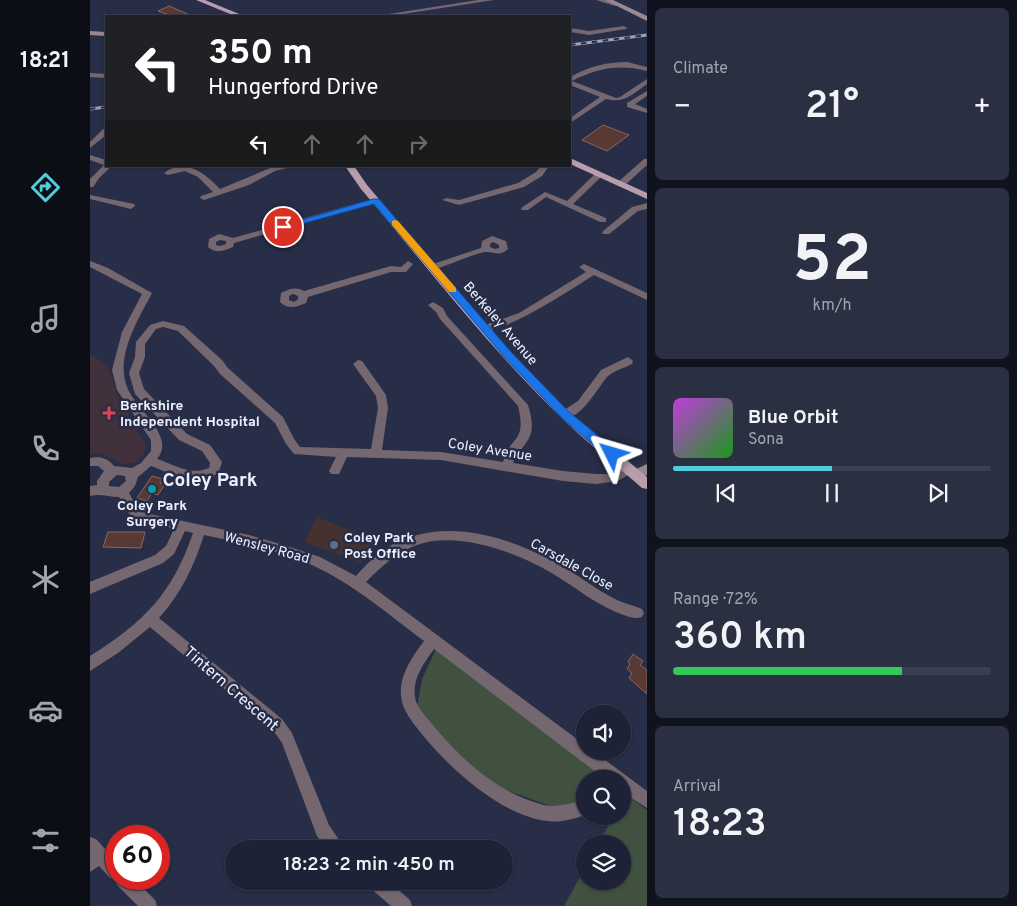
<!DOCTYPE html>
<html lang="en">
<head>
<meta charset="utf-8">
<style>
	:root { --surface:#1e2236; --page:#2b2f42; --text:#f1f3f6; --muted:#a1a4ad; --line:#3c3f51; --accent:#54cade }
	body { margin:0; font-family:Overpass,sans-serif; background:var(--page); color:var(--text); height:100vh; display:flex; flex-direction:column; font-size:19px; white-space:nowrap }
	* { box-sizing:border-box; margin:0 }
	p { font-size:16px; color:var(--muted) }
	.icon { flex:none; width:28px; height:28px; fill:none; stroke:currentColor; stroke-width:2; stroke-linecap:round; stroke-linejoin:round }
	.map { position:relative; flex:1; overflow:hidden }
	.sheet { display:flex; flex-direction:column; gap:8px; padding:8px; background:#10131e; width:370px }
	.sheet>* { flex:none }
	.banner { position:absolute; left:15px; top:15px; width:466px; height:152px; border-radius:0px; box-shadow:0 1px 4px #0004,0 0 0 1px var(--line); background:#202124; color:#fff; overflow:hidden }
	.controls { position:absolute; left:486px; top:705px; display:grid; gap:10px }
	.controls a { display:grid; place-items:center; width:55px; height:55px; border-radius:50%; background:var(--surface); box-shadow:0 1px 4px #0004,0 0 0 1px var(--line); font-size:25px }
	.speed { position:absolute; left:15px; top:825px; display:flex; gap:10px; font-size:25px; font-weight:700; text-align:center }
	.speed>* { display:grid; place-content:center; width:65px; height:65px; border-radius:50%; background:var(--surface); box-shadow:0 1px 4px #0004,0 0 0 1px var(--line); line-height:1 }
	.speed .limit { border:8px solid #d22; background:#fff; color:#111 }
	.pin { position:absolute; display:grid; place-items:center; width:42px; height:42px; color:#fff; margin:-21px; border:2px solid #fff; border-radius:50%; box-shadow:0 1px 5px #0007 }
	.me { position:absolute; width:55px; margin:-28px; rotate:310deg; stroke-linejoin:round; filter:drop-shadow(0 0 4px #0008) }
	.turn { display:flex; align-items:center; gap:18px; height:105px; padding:0 20px; font-size:22px }
	.turn .icon { width:65px; height:65px; stroke-width:2.5 }
	.turn b { display:block; font-size:35px; line-height:42px }
	.lanes { display:flex; align-items:center; height:48px; padding:0 20px; background:#0003; justify-content:center; gap:25px; direction:ltr }
	.lanes .off { opacity:.35 }
	.big { font-size:38px; font-weight:600; line-height:1.1 }
	.sheet .tile { flex:1; display:flex; flex-direction:column; justify-content:center; gap:8px; min-width:0; padding:0 18px; border-radius:8px; background:var(--page) }
	.sheet .dial { align-items:center; gap:0 }
	.dial b { font-size:65px; line-height:1 }
	.song { display:flex; align-items:center; gap:15px }
	.cover { width:60px; height:60px; border-radius:8px; background:linear-gradient(135deg,hsl(290 70% 55%),hsl(120 70% 35%)) }
	.played { height:5px; border-radius:2px; background:linear-gradient(90deg,var(--accent) 50%,var(--line) 50%) }
	.keys { display:flex; justify-content:space-around; direction:ltr }
	.heat { display:flex; justify-content:space-between; align-items:center; font-size:28px; direction:ltr }
	.charge { height:8px; border-radius:4px; background:linear-gradient(90deg,#34c759 72%,var(--line) 0) }
	.trip { position:absolute; left:135px; top:840px; width:288px; height:50px; border-radius:25px; background:var(--surface); box-shadow:0 1px 4px #0004,0 0 0 1px var(--line); font-weight:600; line-height:50px; text-align:center }
	main { display:flex; flex:1; min-height:0 }
	.tab-bar { display:flex; flex-direction:column; width:90px; justify-content:space-around; align-items:center; background:#0c0e16; color:var(--muted) }
	.tab-bar .icon { width:35px; height:35px }
	.tab-bar .current { color:var(--accent) }
	.tab-bar b { font-size:22px; color:var(--text) }
	.map>svg:first-child { display:block }
	.commercial { fill:#45312e }
	.medical { fill:#41313d }
	.green { fill:#405140 }
	.building { fill:#593933; stroke:#8b6761 }
	.lines { fill:none; stroke-linecap:round; stroke-linejoin:round }
	.street { fill:#74676f; fill-rule:evenodd }
	.secondary { fill:#9b8792; fill-rule:evenodd }
	.primary { fill:#b89ead; fill-rule:evenodd }
	.rail-casing { stroke:#9da1b4; stroke-width:3 }
	.rail { stroke:#282d48; stroke-width:2; stroke-dasharray:5.5; stroke-linecap:butt }
	.route { fill:#1a73e8; stroke:#114b97 }
	.slow { fill:#f59e0b }
	.health-dot { fill:#e0444e; stroke:#282d48; stroke-width:2 }
	.culture-dot { fill:#0f9aa8; stroke:#282d48; stroke-width:2 }
	.service-dot { fill:#5c6f8a; stroke:#282d48; stroke-width:2 }
	.labels { text-anchor:middle; stroke-width:5; stroke-linejoin:round; paint-order:stroke }
	.street-label { font-size:14px; fill:#edf1ff; stroke:#282d48 }
	.poi-label { font-size:14px; font-weight:bold; fill:#edf1ff; stroke:#282d48; text-anchor:start }
	.near-street-label { font-size:16px; fill:#edf1ff; stroke:#282d48 }
	.district-label { font-size:19px; font-weight:bold; fill:#edf1ff; stroke:#282d48 }
</style>
</head>
<body>
<main>
<nav class="tab-bar">
<b>18:21</b>
<svg class="icon current" aria-label="directions" viewBox="0 0 24 24"><path d="M12 3l9 9-9 9-9-9zM9 14v-3h6M13 9l2 2-2 2"/></svg>
<svg class="icon" aria-label="music" viewBox="0 0 24 24"><path d="M9 18V5l10-2v13"/><circle cx="6" cy="18" r="3"/><circle cx="16" cy="16" r="3"/></svg>
<svg class="icon" aria-label="phone" viewBox="0 0 24 24"><path d="M5 4h4l2 5-3 2q2 4 5 5l2-3 5 2v4C11 20 4 13 5 4z"/></svg>
<svg class="icon" aria-label="climate" viewBox="0 0 24 24"><path d="M12 3v18M4 7l16 10M4 17L20 7"/></svg>
<svg class="icon" aria-label="car" viewBox="0 0 24 24"><path d="M5 17H2v-5l4-1 3-4h7l3 4 3 1v5h-3M9 17h6M6 11h13"/><circle cx="7" cy="17" r="2"/><circle cx="17" cy="17" r="2"/></svg>
<svg class="icon" aria-label="filters" viewBox="0 0 24 24"><path d="M4 7h16M4 17h16"/><circle cx="9" cy="7" r="2"/><circle cx="15" cy="17" r="2"/></svg>
</nav>
<div class="map">
<svg width="557" height="906" viewBox="0 0 557 906">
	<rect width="100%" height="100%" fill="#282d48"/>
	<!-- commercial -->
	<path class="commercial" d="M227,517L283,539L271,563L214,542Z"/>
	<!-- medical -->
	<path class="medical" d="M0,354L17,365L29,398L56,445L53,456L45,463L33,464L9,453L0,454Z"/>
	<!-- green -->
	<path class="green" d="M347,647L517,779H495V799L466,808L402,785L343,731L327,708L332,679Z
		M536,794L557,810V906H474L495,868V881H532V844H508L524,816H532L533,800Z"/>
	<!-- building -->
	<path class="building" d="M79,6L102,16H82L68,11Z
		M513,125L539,135L517,151L492,140Z
		M62,476L73,479L70,483L75,484L68,495L62,493L57,501L47,498Z
		M18,532H55L51,548L13,547Z
		M543,654L553,661L550,665L557,670V694L539,678L542,673L537,669L540,664L538,662Z"/>
	<g class="lines">
		<!-- street -->
		<path class="street" d="M388,0H404L300,16H286Z
			M506,0H516L528,4L525,6Z
			M534,26L537,28L536,29L499,35L480,32V28L499,31Z
			M537,62L557,67V71C529,64 508,68 482,81L526,98L530,97L557,79V84C543,94 534,104 516,99L480,123V118L510,97L480,85V77C498,67 516,62 537,62Z
			M0,73L16,74V78L0,77Z
			M557,91V96L545,104L557,109V113L537,107V103Z
			M13,129H16V135L0,148V142Z
			M0,155L16,160V166H22L10,177L3,187H0V179L14,165L0,160Z
			M554,159H557V165L534,186H528V182Z
			M185,166H205L185,171L159,185L114,200L110,198L111,196L123,192L108,177L95,171L78,175L74,173C95,157 116,174 130,189Z
			M451,166H459L452,176L434,187L369,205L352,200L356,198L369,200L428,183L446,172Z
			M506,173L513,175L483,204L516,218V222H510L456,197L438,210H432L431,208L455,192L477,201Z
			M0,195L44,204L45,206L41,209L0,199Z
			M283,199H289L290,201L144,243L143,247C134,251 126,254 118,247L119,239L129,234L143,238ZM130,240L136,241V244L130,246L126,245V242Z
			M557,203V209L548,211L519,234H513L512,232L542,207Z
			M402,236L416,241L418,249C409,257 406,252 396,252C388,252 354,267 343,270L338,267L340,265L391,248L392,241ZM403,242L409,245V248L405,249L400,247V244Z
			M0,261L18,268L62,293C48,320 25,356 37,387C44,408 87,436 67,459C86,465 99,476 119,468L120,463L112,451L89,440L45,394L39,373L45,357L46,342L60,325L73,321L94,326L132,360L138,368L193,417L204,439L210,447L281,449L288,408L286,396L263,364L268,360L272,361L296,395L298,408L292,450L351,452L413,462C421,434 437,443 428,406L350,319L346,312L338,305L343,302L353,308L357,316L438,405C442,419 445,431 436,443C431,450 426,455 423,463L473,471L506,474H522L535,466H543L545,469L543,472L528,481L506,484L473,481L351,460L257,457L249,474H241L239,471L246,457L204,454L196,444L185,423L130,374L124,366L88,331L73,327L66,329L55,344V357L49,373L54,389L97,434L120,445L132,462L128,474C96,487 91,477 61,466L48,477L45,486L39,493L48,509L55,513L159,535L197,546L230,557L266,576C276,565 287,553 300,546C354,516 417,536 468,564C487,574 504,588 523,598C532,603 542,605 552,609L554,613L552,617C544,620 534,615 526,612C504,603 485,587 465,575C428,553 367,529 324,546C305,554 290,568 276,582L495,745V751H503L557,791V808L532,792V779H515L344,649C334,663 322,679 325,697C326,707 336,716 341,723C370,758 408,794 454,805C467,808 482,803 495,799V815C483,819 470,823 458,821C411,816 359,768 331,733C323,723 312,710 311,696C309,676 322,657 334,641C298,614 263,584 222,565C188,550 150,543 114,535C104,566 91,594 69,618L192,719L202,733L239,825L255,849H237L227,836L192,743L182,729L60,627L28,653L0,671V656C54,622 82,594 103,533L95,531L84,554L73,563L0,594V582L65,555L76,546L84,529L48,521L40,515L29,497C18,497 11,493 0,496V486L7,485V481L14,471L8,466H0V458C11,456 17,458 24,466L42,468L51,463L61,451V440L27,390L22,370L32,332L52,294L0,267ZM27,475L35,476L36,481L29,487L19,486V482Z
			M318,261L323,264L316,272H301L218,297L216,303C207,307 198,310 190,302L191,293C199,289 206,286 214,291L301,266L311,267ZM203,294L208,296V299L204,302L199,300V296Z
			M494,264L557,293V300L504,275C483,288 413,335 392,330L390,328L392,326L429,313L496,272L489,267Z
			M538,357L543,361L542,364C534,368 523,371 517,377C507,389 489,423 471,418L470,415L471,412L488,401L511,370Z
			M0,837L6,839L26,861V879H44L65,900L67,906H48L27,885L25,880L20,878L9,866L0,872Z
			M277,881H298L320,900L322,906H301L279,887Z"/>
		<!-- secondary -->
		<path class="secondary" d="M515,0H523L557,16V21Z
			M0,31L16,32V36L0,35Z
			M557,464V475L547,480L542,479L541,475L542,471Z"/>
		<!-- primary -->
		<path class="primary" d="M106,0H115L154,16H145Z
			M480,158L557,193V199L480,164Z
			M255,166H264L277,185C345,264 409,348 486,418C509,438 534,457 557,477V489L552,488C527,466 501,446 477,423C402,352 338,268 271,189Z"/>
		<defs>
			<path id="rail" d="M480,45L557,35
				M0,109L16,107"/>
		</defs>
		<!-- rail casing -->
		<use href="#rail" class="rail-casing"/>
		<!-- rail -->
		<use href="#rail" class="rail"/>
	</g>
	<!-- route -->
	<path class="route" d="M283,199H289L422,353L479,412L526,450L527,454L526,457H517L472,418L415,358L284,204L193,229L188,227Z"/>
	<!-- slow -->
	<path class="slow" d="M305,220L308,221L366,288V292H359L302,225V221Z"/>
	<!-- markers -->
	<path class="health-dot" d="M16.5 405.5h5v5h5v5h-5v5h-5v-5h-5v-5h5z"/>
	<circle class="culture-dot" cx="62" cy="489" r="5"/>
	<circle class="service-dot" cx="244" cy="545" r="5"/>
	<g class="labels">
		<!-- street labels -->
		<g class="street-label">
			<text transform="translate(411 323) rotate(49)" y="5">Berkeley Avenue</text>
			<text transform="translate(400 449) rotate(9)" y="5">Coley Avenue</text>
			<text transform="translate(177 547) rotate(15)" y="5">Wensley Road</text>
			<text transform="translate(482 564) rotate(29)" y="5">Carsdale Close</text>
		</g>
		<!-- poi labels -->
		<g class="poi-label">
			<text x="30" y="410">Berkshire<tspan x="30" dy="16">Independent Hospital</tspan></text>
			<text x="62" y="510" text-anchor="middle">Coley Park<tspan x="62" dy="16">Surgery</tspan></text>
			<text x="254" y="542">Coley Park<tspan x="254" dy="16">Post Office</tspan></text>
		</g>
		<!-- near-street labels -->
		<g class="near-street-label">
			<text transform="translate(142 688) rotate(41)" y="6">Tintern Crescent</text>
		</g>
		<!-- district labels -->
		<g class="district-label">
			<text x="120" y="486">Coley Park</text>
		</g>
	</g>
</svg>
<div class="controls">
<a><svg class="icon" aria-label="sound" viewBox="0 0 24 24"><path d="M4 9h4l5-4v14l-5-4H4zM17 9q2 3 0 6"/></svg></a>
<a><svg class="icon" aria-label="search" viewBox="0 0 24 24"><circle cx="10" cy="10" r="6"/><path d="M15 15l6 6"/></svg></a>
<a><svg class="icon" aria-label="layers" viewBox="0 0 24 24"><path d="M12 4l9 5-9 5-9-5zM3 14l9 5 9-5"/></svg></a>
</div>
<div class="speed"><div class="limit">60</div></div>
<div class="pin" style="left:193px;top:227px;background:#d93025"><svg class="icon" aria-label="arrive" viewBox="0 0 24 24"><path d="M6 21V4h12l-3 4 3 4H6"/></svg></div>
<svg class="me" style="left:522px;top:454px" viewBox="-20 -20 40 40"><path d="M0-17L14 15 0 8-14 15z" fill="#1a73e8" stroke="#fff" stroke-width="4"/></svg>
<div class="trip">18:23 · 2 min · 450 m</div>
<div class="banner">
<div class="turn"><svg class="icon" aria-label="left" viewBox="0 0 24 24"><path d="M17 20v-9H6M10 6l-5 5 5 5"/></svg><div><b>350 m</b>Hungerford Drive</div></div>
<div class="lanes"><svg class="icon" aria-label="left" viewBox="0 0 24 24"><path d="M17 20v-9H6M10 6l-5 5 5 5"/></svg><svg class="icon off" aria-label="ahead" viewBox="0 0 24 24"><path d="M12 20V5M6 11l6-6 6 6"/></svg><svg class="icon off" aria-label="ahead" viewBox="0 0 24 24"><path d="M12 20V5M6 11l6-6 6 6"/></svg><svg class="icon off" aria-label="right" viewBox="0 0 24 24"><path d="M7 20v-9h11M14 6l5 5-5 5"/></svg></div>
</div>
</div>
<section class="sheet">
<div class="tile"><p>Climate</p>
<div class="heat"><a>−</a><b class="big">21°</b><a>+</a></div>
</div>
<div class="tile dial"><b>52</b><p>km/h</p></div>
<div class="tile">
<div class="song"><i class="cover"></i><div><b>Blue Orbit</b><p>Sona</p></div></div>
<div class="played"></div>
<div class="keys"><svg class="icon" aria-label="previous" viewBox="0 0 24 24"><path d="M18 5L8 12l10 7zM5 5v14"/></svg><svg class="icon" aria-label="pause" viewBox="0 0 24 24"><path d="M8 5v14M16 5v14"/></svg><svg class="icon" aria-label="next" viewBox="0 0 24 24"><path d="M6 5l10 7-10 7zM19 5v14"/></svg></div>
</div>
<div class="tile"><p>Range · 72%</p><b class="big">360 km</b><div class="charge"></div></div>
<div class="tile"><p>Arrival</p><b class="big">18:23</b></div>
</section>
</main>
</body>
</html>
